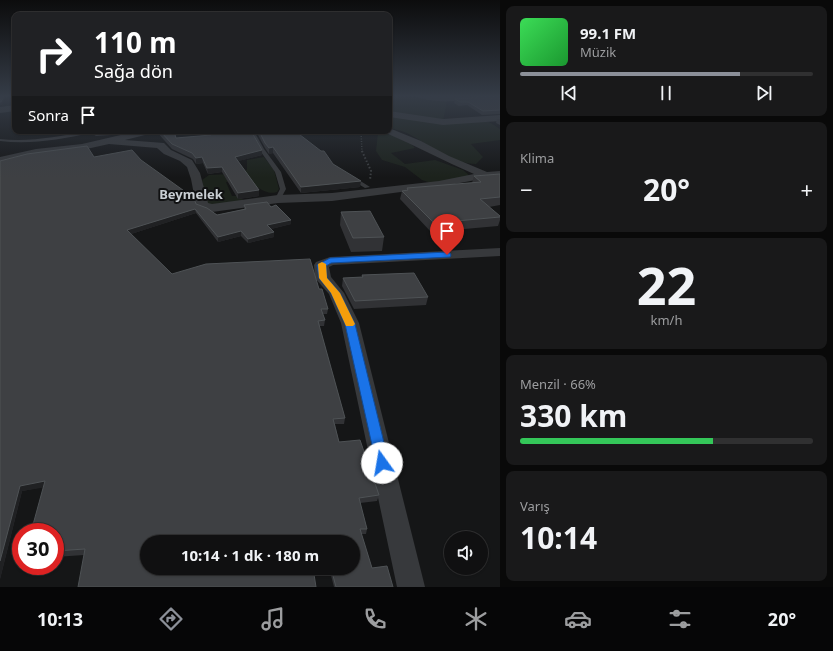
<!DOCTYPE html>
<html lang="tr">
<head>
<meta charset="utf-8">
<style>
	:root { --surface:#101011; --page:#19191a; --text:#f1f3f6; --muted:#9c9d9f; --line:#303031; --accent:#8c9099 }
	body { margin:0; font-family:"Noto Sans",sans-serif; background:var(--page); color:var(--text); height:100vh; display:flex; flex-direction:column; font-size:15px; white-space:nowrap }
	* { box-sizing:border-box; margin:0 }
	p { font-size:13px; color:var(--muted) }
	.icon { flex:none; width:22px; height:22px; fill:none; stroke:currentColor; stroke-width:2; stroke-linecap:round; stroke-linejoin:round }
	.map { position:relative; flex:1; overflow:hidden }
	.drawer { display:flex; flex-direction:column; gap:6px; padding:6px; background:#090909; width:333px }
	.drawer>* { flex:none }
	.banner { position:absolute; left:12px; top:12px; width:380px; height:122px; border-radius:8px; box-shadow:0 1px 3px #0004,0 0 0 1px var(--line); background:#202124; color:#fff; overflow:hidden }
	.controls { position:absolute; left:444px; top:531px; display:grid; gap:8px }
	.controls a { display:grid; place-items:center; width:44px; height:44px; border-radius:50%; background:var(--surface); box-shadow:0 1px 3px #0004,0 0 0 1px var(--line); font-size:20px }
	.speed { position:absolute; left:12px; top:523px; display:flex; gap:8px; font-size:20px; font-weight:700; text-align:center }
	.speed>* { display:grid; place-content:center; width:52px; height:52px; border-radius:50%; background:var(--surface); box-shadow:0 1px 3px #0004,0 0 0 1px var(--line); line-height:1 }
	.speed .limit { border:6px solid #d22; background:#fff; color:#111 }
	.pin { position:absolute; display:grid; place-items:center; width:34px; height:34px; color:#fff; margin:-41px -17px; border-radius:50% 50% 50% 0; rotate:-45deg; box-shadow:0 0 4px #0007 }
	.pin .icon { rotate:45deg }
	.me { position:absolute; width:44px; margin:-22px; rotate:347deg; stroke-linejoin:round; filter:drop-shadow(0 0 3px #0008) }
	.turn { display:flex; align-items:center; gap:14px; height:84px; padding:0 16px; font-size:18px }
	.turn .icon { width:52px; height:52px; stroke-width:2.5 }
	.turn b { display:block; font-size:28px; line-height:34px }
	.then { display:flex; align-items:center; height:38px; padding:0 16px; background:#0003; gap:8px; font-size:15px }
	.big { font-size:30px; font-weight:700; line-height:1.1 }
	.drawer .widget { flex:1; display:flex; flex-direction:column; justify-content:center; gap:6px; min-width:0; padding:0 14px; border-radius:8px; background:var(--page) }
	.drawer .dial { align-items:center; gap:0 }
	.dial b { font-size:52px; line-height:1 }
	.song { display:flex; align-items:center; gap:12px }
	.cover { width:48px; height:48px; border-radius:6px; background:linear-gradient(135deg,hsl(130 70% 55%),hsl(130 70% 35%)) }
	.played { height:4px; border-radius:2px; background:linear-gradient(90deg,var(--accent) 75%,var(--line) 75%) }
	.keys { display:flex; justify-content:space-around; direction:ltr }
	.heat { display:flex; justify-content:space-between; align-items:center; font-size:22px; direction:ltr }
	.charge { height:6px; border-radius:3px; background:linear-gradient(90deg,#34c759 66%,var(--line) 0) }
	.trip { position:absolute; left:140px; top:535px; width:220px; height:40px; border-radius:20px; background:var(--surface); box-shadow:0 1px 3px #0004,0 0 0 1px var(--line); font-weight:700; line-height:40px; text-align:center }
	.tabs { display:flex; height:64px; justify-content:space-around; align-items:center; background:#060607; color:var(--muted) }
	.tabs .icon { width:28px; height:28px }
	.tabs .selected { color:var(--accent) }
	.tabs b { font-size:18px; color:var(--text) }
	main { display:flex; flex:1; min-height:0 }
	.map>svg:first-child { display:block }
	.green { fill:#1c221c }
	.lines { fill:none; stroke-linecap:round; stroke-linejoin:round }
	.path-far1 { stroke:#3d4043; stroke-width:1.5; stroke-dasharray:1 1.5; stroke-linecap:butt }
	.path { stroke:#3d4043; stroke-width:2; stroke-dasharray:1.5 2; stroke-linecap:butt }
	.service { fill:#37393c; fill-rule:evenodd }
	.minor { fill:#37393c; fill-rule:evenodd }
	.wall { fill:#313235 }
	.shaded-wall { fill:#202123 }
	.building { fill:#3e4043; stroke:#4e5255 }
	.route { fill:#1a73e8; stroke:#114b97 }
	.slow { fill:#f59e0b }
	.labels { text-anchor:middle; stroke-width:4; stroke-linejoin:round; paint-order:stroke }
	.far-district-label { font-size:13px; font-weight:bold; fill:#c9ced3; stroke:#101112 }
</style>
</head>
<body>
<main>
<div class="map">
<svg width="500" height="587" viewBox="0 0 500 587">
	<rect width="100%" height="100%" fill="#151617"/>
	<!-- green -->
	<path class="green" d="M389,96L447,101L443,121L389,112Z
		M389,115L414,119L489,122L500,129V140L471,144L483,157L476,164C451,164 429,144 407,133C402,131 395,129 389,128Z
		M378,133C391,133 407,138 415,148L391,153L405,164L435,160L463,170L470,176L431,183L422,180L405,167L382,160L376,151Z
		M264,157L274,170L279,189L277,192C265,196 255,185 246,178L226,182L232,196H239L243,200L241,201L209,205L205,201L202,180L209,175L232,174L247,170V160Z"/>
	<g class="lines">
		<!-- path-far1 -->
		<path class="path-far1" d="M361,131L362,152"/>
		<!-- path -->
		<path class="path" d="M362,151L371,171L370,180"/>
		<!-- service -->
		<path class="service" d="M86,131H95L97,133L125,131L146,132L144,133L96,136L91,133C61,139 31,145 0,141V139C29,142 58,137 86,131Z
			M252,131H256L255,133L264,149L281,172L286,189L280,200L278,201L275,199L280,189L275,172L259,149L251,133Z
			M350,177H354L370,187L365,188L350,179Z"/>
		<!-- minor -->
		<path class="minor" d="M416,96H499L495,98C479,100 428,105 416,96Z
			M15,105V111L0,113V107Z
			M389,111L443,119L500,115V121L443,125L389,117Z
			M389,128L421,141L449,156L487,172L500,171V177L486,178L439,187L332,201L278,203L212,212L198,208L196,205L191,179L187,167L180,161L164,154L157,148L109,144L82,150L36,155L0,163V157L36,149L82,144L138,131H155L153,133L125,140L164,143L171,150L192,160L200,173L208,203L212,204L278,195L332,193L439,181L474,174C444,161 416,146 386,133L384,131H389Z
			M500,248V256L333,265L329,267L331,277L344,293L359,323L425,587H397L341,323L329,294L315,278L314,265L316,262L330,257Z"/>
	</g>
	<!-- wall -->
	<path class="wall" d="M500,96V114L482,115L467,105L459,106L454,103L455,99Z
		M497,119H500V125L496,123Z
		M156,131H174L176,138L210,135L209,131H251L262,150V155L238,161L259,190V196L238,199L222,172L208,174L203,163L196,164L193,159L172,149Z
		M257,131H295L360,187L301,193L273,153L269,154L265,148L257,133Z
		M94,157L141,160L196,204L217,215L244,209V205L271,207L291,220V224L271,229L274,237L248,243L241,236L218,242L196,213L131,234L172,274L319,289L328,309L327,314H323L325,320L324,326H319L345,418L344,424H335L339,442L379,495L377,501L360,503L367,529L366,534H361L372,568L393,587H334L329,568H353V542L84,555L55,557V532L43,487L22,491L0,579V161Z
		M500,174V205L489,207L500,216V220L498,226L431,232L400,199L402,191L406,190L407,188L472,183L474,176Z
		M341,212L384,237L382,251L351,252L340,225Z
		M362,275L428,297L426,305L354,309L342,286L343,278L362,277Z"/>
	<!-- shaded-wall -->
	<path class="shaded-wall" d="M4,96H6L2,105H0V102Z
		M273,147V153L269,154V148Z
		M262,150V155L235,162V157Z
		M202,157L203,163L196,164V158Z
		M222,167V172L208,174L207,168Z
		M361,181L360,187L301,193V187Z
		M259,190V196L238,199V193Z
		M195,209L196,213L128,235L127,230Z
		M291,220V224L267,230V225Z
		M241,231V236L218,242V237Z
		M274,232V237L248,243V239Z
		M45,481L47,487L22,491L0,579V561L20,486Z"/>
	<!-- building -->
	<path class="building" d="M0,96H4L1,102H0Z
		M492,96H500V110L483,111L468,102H460L455,99Z
		M160,131H174L176,138L211,135L210,131H251L262,150L235,157L259,190L238,193L222,167L207,168L202,157L196,158L192,153L172,144Z
		M259,131H295L321,151H324L333,164L361,181L301,187L273,147L269,148L265,143Z
		M87,146L94,157L132,150L141,160L194,198L196,204L207,208L217,215L246,209L244,205L267,202L271,207L276,205L291,220L267,225L274,232L248,239L241,231L218,237L195,209L127,230L172,274L206,264L310,259L319,289H322L328,309H321L325,320L318,321L345,418L333,419L339,442L360,440L379,495L359,498L367,529H360L372,568L387,566L393,587H336L331,568H353V542H147V568H313L316,587H78L85,549L55,551V532H31L45,481L20,486L0,561V161L27,154Z
		M500,174V197L480,199L500,216V217L434,223L402,191L408,190L407,188L481,182L474,176Z
		M370,211L384,237L353,238L341,212Z
		M414,273L428,297L355,301L343,278L363,277L362,275Z"/>
	<!-- sky -->
	<linearGradient id="sky" x2="0" y2="1"><stop stop-color="#0c0c0d"/><stop offset="0.54" stop-color="#353c47"/><stop offset="1" stop-color="#353c47" stop-opacity="0"/></linearGradient>
	<rect width="500" height="178" fill="url(#sky)"/>
	<!-- route -->
	<path class="route" d="M447,252L450,253L451,255L450,257L331,263L326,266L327,278L340,293L355,324L389,463L387,467L382,469L378,467L376,463L345,324L331,293L319,278L317,265L330,258Z"/>
	<!-- slow -->
	<path class="slow" d="M322,262L326,264L327,278L340,293L355,324L353,326H346L331,293L319,278L318,264Z"/>
	<g class="labels">
		<!-- far-district labels -->
		<g class="far-district-label">
			<text x="191" y="199">Beymelek</text>
		</g>
	</g>
</svg>
<div class="controls">
<a><svg class="icon" aria-label="sound" viewBox="0 0 24 24"><path d="M4 9h4l5-4v14l-5-4H4zM17 9q2 3 0 6"/></svg></a>
</div>
<div class="speed"><div class="limit">30</div></div>
<div class="pin" style="left:447px;top:255px;background:#d93025"><svg class="icon" aria-label="arrive" viewBox="0 0 24 24"><path d="M6 21V4h12l-3 4 3 4H6"/></svg></div>
<svg class="me" style="left:382px;top:463px" viewBox="-20 -20 40 40"><circle r="19" fill="#fff"/><path d="M0-13L10 11 0 6-10 11z" fill="#1a73e8"/></svg>
<div class="trip">10:14 · 1 dk · 180 m</div>
<div class="banner">
<div class="turn"><svg class="icon" aria-label="right" viewBox="0 0 24 24"><path d="M7 20v-9h11M14 6l5 5-5 5"/></svg><div><b>110 m</b>Sağa dön</div></div>
<div class="then">Sonra<svg class="icon" aria-label="arrive" viewBox="0 0 24 24"><path d="M6 21V4h12l-3 4 3 4H6"/></svg></div>
</div>
</div>
<section class="drawer">
<div class="widget">
<div class="song"><i class="cover"></i><div><b>99.1 FM</b><p>Müzik</p></div></div>
<div class="played"></div>
<div class="keys"><svg class="icon" aria-label="previous" viewBox="0 0 24 24"><path d="M18 5L8 12l10 7zM5 5v14"/></svg><svg class="icon" aria-label="pause" viewBox="0 0 24 24"><path d="M8 5v14M16 5v14"/></svg><svg class="icon" aria-label="next" viewBox="0 0 24 24"><path d="M6 5l10 7-10 7zM19 5v14"/></svg></div>
</div>
<div class="widget"><p>Klima</p>
<div class="heat"><a>−</a><b class="big">20°</b><a>+</a></div>
</div>
<div class="widget dial"><b>22</b><p>km/h</p></div>
<div class="widget"><p>Menzil · 66%</p><b class="big">330 km</b><div class="charge"></div></div>
<div class="widget"><p>Varış</p><b class="big">10:14</b></div>
</section>
</main>
<nav class="tabs">
<b>10:13</b>
<svg class="icon selected" aria-label="directions" viewBox="0 0 24 24"><path d="M12 3l9 9-9 9-9-9zM9 14v-3h6M13 9l2 2-2 2"/></svg>
<svg class="icon" aria-label="music" viewBox="0 0 24 24"><path d="M9 18V5l10-2v13"/><circle cx="6" cy="18" r="3"/><circle cx="16" cy="16" r="3"/></svg>
<svg class="icon" aria-label="phone" viewBox="0 0 24 24"><path d="M5 4h4l2 5-3 2q2 4 5 5l2-3 5 2v4C11 20 4 13 5 4z"/></svg>
<svg class="icon" aria-label="climate" viewBox="0 0 24 24"><path d="M12 3v18M4 7l16 10M4 17L20 7"/></svg>
<svg class="icon" aria-label="car" viewBox="0 0 24 24"><path d="M5 17H2v-5l4-1 3-4h7l3 4 3 1v5h-3M9 17h6M6 11h13"/><circle cx="7" cy="17" r="2"/><circle cx="17" cy="17" r="2"/></svg>
<svg class="icon" aria-label="filters" viewBox="0 0 24 24"><path d="M4 7h16M4 17h16"/><circle cx="9" cy="7" r="2"/><circle cx="15" cy="17" r="2"/></svg>
<b>20°</b>
</nav>
</body>
</html>
